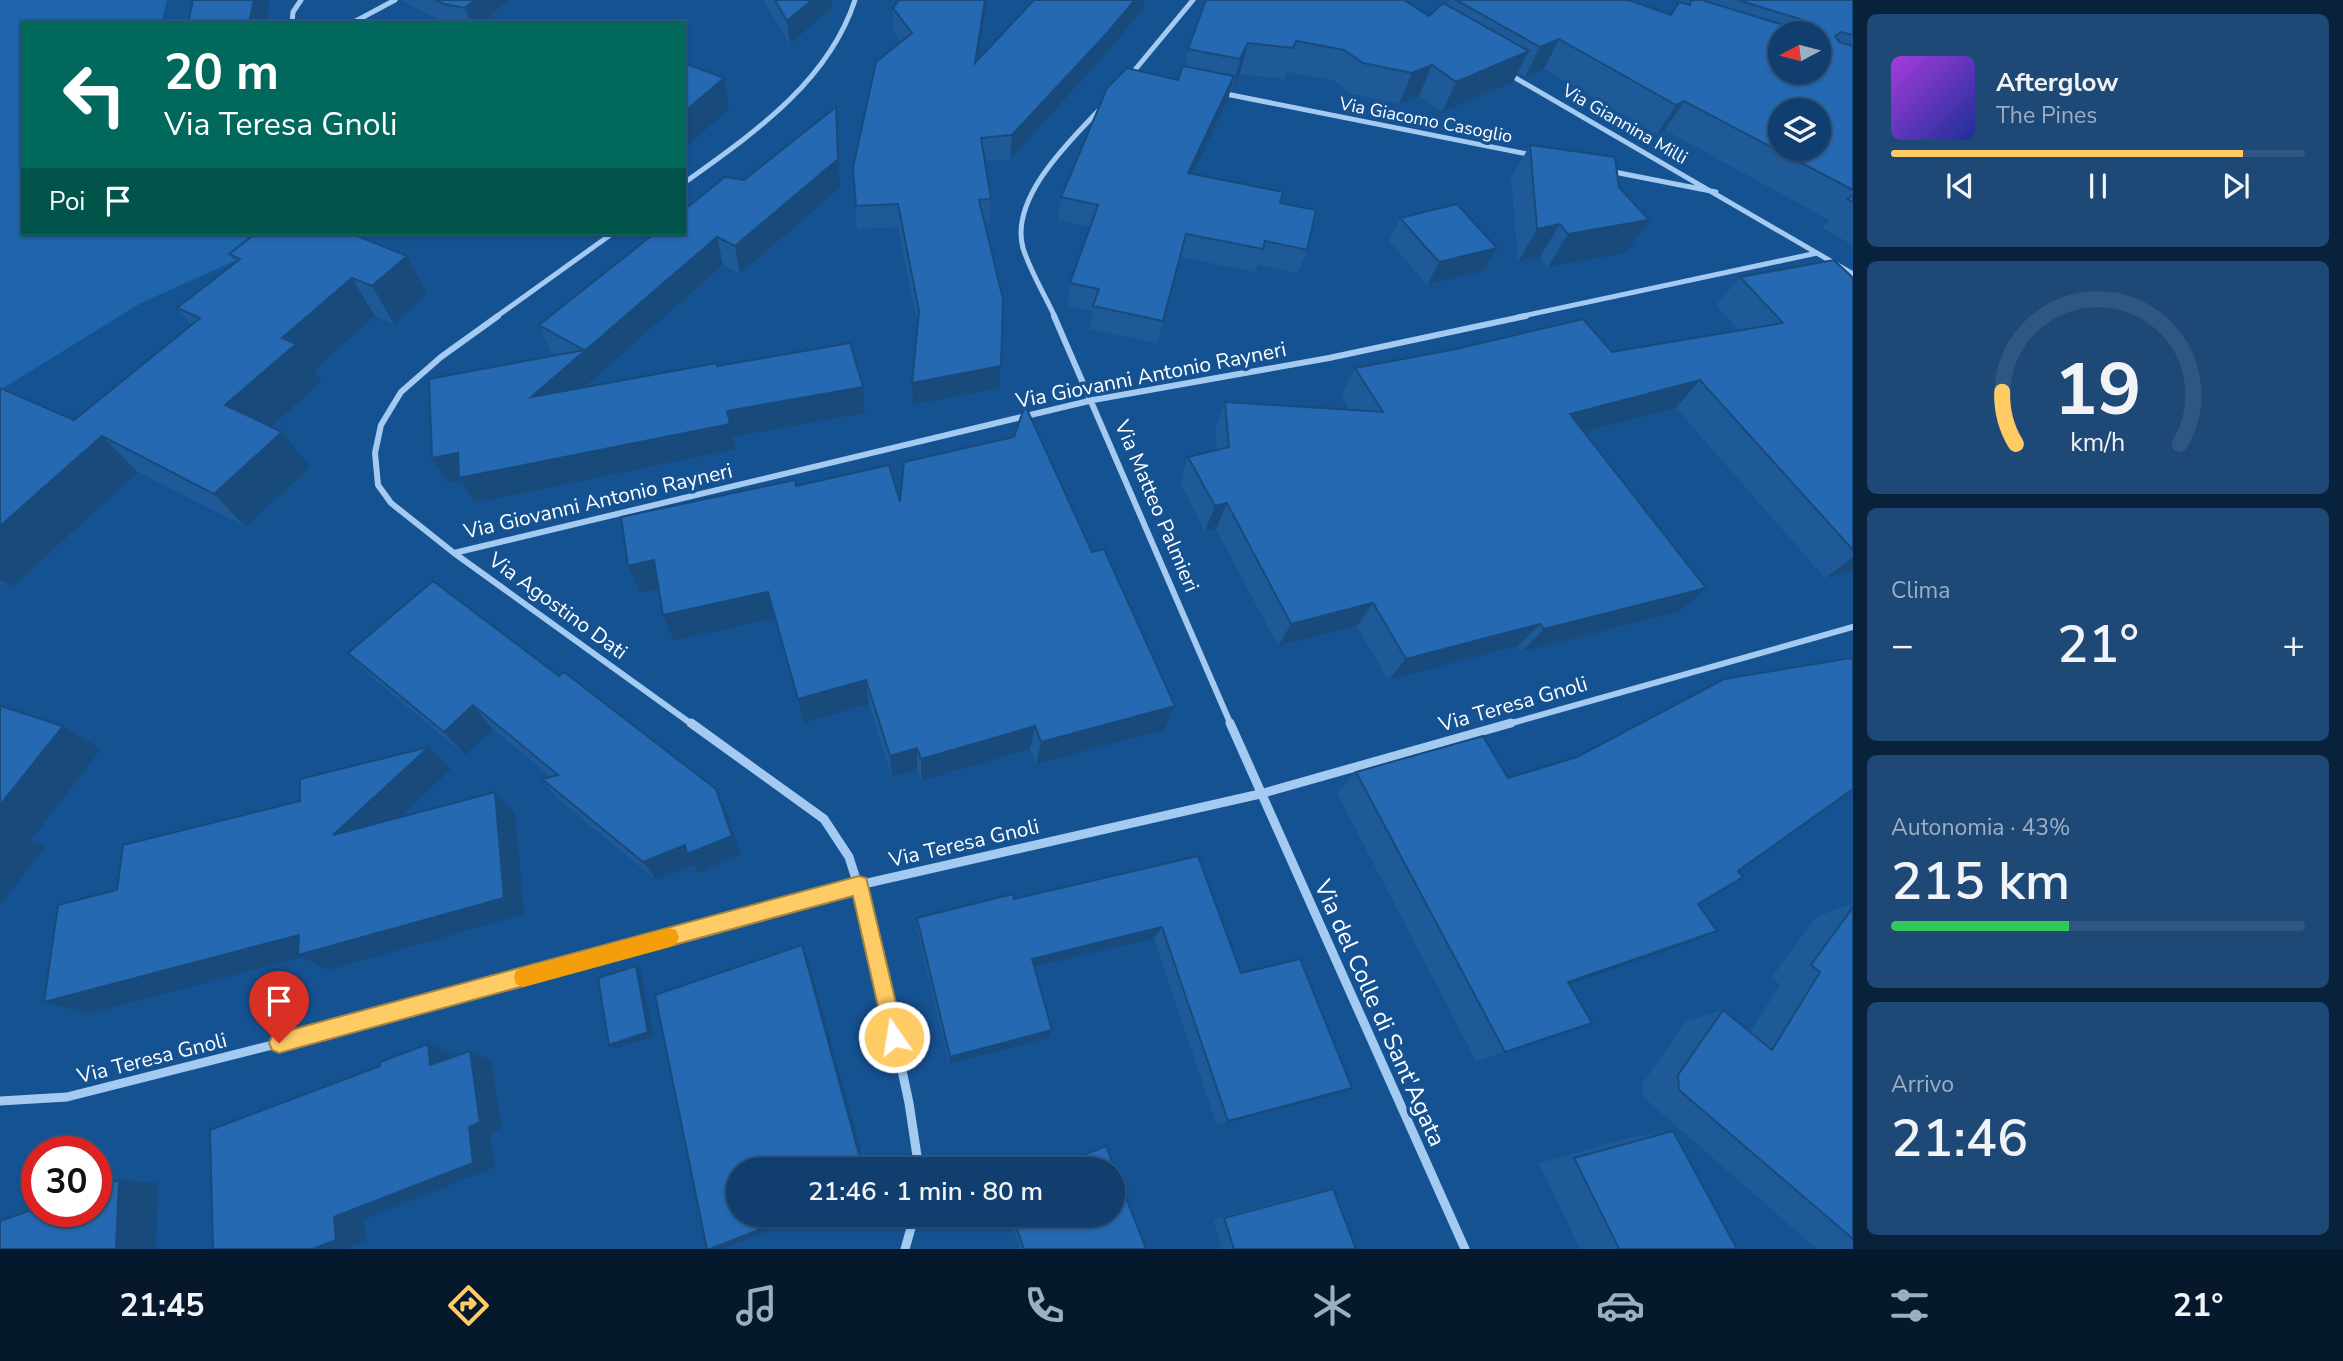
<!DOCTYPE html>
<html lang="it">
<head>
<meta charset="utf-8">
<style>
	:root { --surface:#103e6e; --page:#1e4976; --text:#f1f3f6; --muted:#9caec2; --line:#305781; --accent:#ffcb64 }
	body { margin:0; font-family:"Nunito Sans",sans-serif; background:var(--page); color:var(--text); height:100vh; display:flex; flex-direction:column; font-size:26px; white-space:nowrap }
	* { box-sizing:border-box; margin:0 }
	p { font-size:23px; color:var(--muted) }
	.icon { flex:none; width:38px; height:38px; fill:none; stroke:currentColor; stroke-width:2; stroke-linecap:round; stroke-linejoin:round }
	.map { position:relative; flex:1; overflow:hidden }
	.sheet { display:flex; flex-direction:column; gap:14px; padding:14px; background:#09223c; width:490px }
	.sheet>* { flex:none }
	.hud { position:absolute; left:21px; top:21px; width:665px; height:214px; border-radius:0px; box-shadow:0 2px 5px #0004,0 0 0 2px var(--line); background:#00695c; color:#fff; overflow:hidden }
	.needle { width:46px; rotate:263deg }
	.buttons { position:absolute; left:1768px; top:21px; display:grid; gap:14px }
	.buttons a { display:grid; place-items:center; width:63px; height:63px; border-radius:50%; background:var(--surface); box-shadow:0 2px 5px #0004,0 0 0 2px var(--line); font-size:35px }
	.speed { position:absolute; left:21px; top:1136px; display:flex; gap:14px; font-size:35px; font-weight:700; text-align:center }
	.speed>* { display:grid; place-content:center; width:91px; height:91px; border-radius:50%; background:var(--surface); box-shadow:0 2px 5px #0004,0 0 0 2px var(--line); line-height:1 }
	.speed .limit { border:10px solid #d22; background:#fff; color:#111 }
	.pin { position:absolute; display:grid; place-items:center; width:60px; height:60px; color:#fff; margin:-72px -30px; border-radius:50% 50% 50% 0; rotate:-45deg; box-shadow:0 0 7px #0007 }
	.pin .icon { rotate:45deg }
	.me { position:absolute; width:77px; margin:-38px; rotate:347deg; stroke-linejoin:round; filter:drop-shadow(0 0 5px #0008) }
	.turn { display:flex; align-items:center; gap:24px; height:147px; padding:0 28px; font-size:32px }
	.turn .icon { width:91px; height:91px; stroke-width:2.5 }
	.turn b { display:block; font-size:49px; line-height:60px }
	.then { display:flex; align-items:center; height:66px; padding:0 28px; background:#0003; gap:14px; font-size:26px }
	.big { font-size:52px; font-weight:600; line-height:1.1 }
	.sheet .card { flex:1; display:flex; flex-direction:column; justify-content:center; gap:10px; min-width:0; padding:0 24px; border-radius:10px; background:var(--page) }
	.sheet .dial { align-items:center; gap:0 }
	.dial svg { height:182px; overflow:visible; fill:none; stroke:var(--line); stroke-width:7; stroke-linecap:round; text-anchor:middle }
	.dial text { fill:var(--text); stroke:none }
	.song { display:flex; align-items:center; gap:21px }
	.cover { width:84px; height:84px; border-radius:10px; background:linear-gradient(135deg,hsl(280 70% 55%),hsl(230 70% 35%)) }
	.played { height:7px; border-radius:4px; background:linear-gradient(90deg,var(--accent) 85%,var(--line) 85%) }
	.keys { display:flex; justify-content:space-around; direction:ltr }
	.heat { display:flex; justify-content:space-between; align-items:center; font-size:38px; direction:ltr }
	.charge { height:10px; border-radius:5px; background:linear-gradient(90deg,#34c759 43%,var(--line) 0) }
	.trip { position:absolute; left:726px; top:1157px; width:399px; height:70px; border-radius:35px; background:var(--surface); box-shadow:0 2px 5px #0004,0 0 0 2px var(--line); font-weight:600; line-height:70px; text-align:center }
	.menu { display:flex; height:112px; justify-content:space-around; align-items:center; background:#06192c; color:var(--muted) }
	.menu .icon { width:49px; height:49px }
	.menu .current { color:var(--accent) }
	.menu b { font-size:32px; color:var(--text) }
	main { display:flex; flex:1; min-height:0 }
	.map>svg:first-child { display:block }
	.green { fill:#1e65ac }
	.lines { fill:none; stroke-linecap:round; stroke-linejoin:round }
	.minor-far2 { stroke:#a4caf1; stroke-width:5 }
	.minor-far1 { stroke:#a4caf1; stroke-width:6 }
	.minor { stroke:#a4caf1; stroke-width:9 }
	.wall { fill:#1f5a98 }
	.shaded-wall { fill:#194a7c }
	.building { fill:#2469b1; stroke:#194a7c; stroke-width:2; fill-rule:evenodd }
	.route { fill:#ffcb64; stroke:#a68441; stroke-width:2 }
	.slow { fill:#f59e0b }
	.labels { text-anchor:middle; stroke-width:7; stroke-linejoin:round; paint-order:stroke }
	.far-street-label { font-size:18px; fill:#fff; stroke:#155292 }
	.street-label { font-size:21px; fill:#fff; stroke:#155292 }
	.near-street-label { font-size:24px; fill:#fff; stroke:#155292 }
</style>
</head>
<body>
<main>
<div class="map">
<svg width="1853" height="1249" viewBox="0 0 1853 1249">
	<rect width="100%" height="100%" fill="#155292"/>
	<!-- green -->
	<path class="green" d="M0,0H167L161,23H23V233H297L141,303L0,390Z"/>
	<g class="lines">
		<!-- minor-far2 -->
		<path class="minor-far2" d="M292,23L293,12L301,0
			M352,23L395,0
			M1507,73L1853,274
			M1129,77L1193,0
			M1221,93L1532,155
			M1609,171L1716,192
			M684,183C752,134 828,83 855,0
			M496,317L613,233
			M1055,317C1045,295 1030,271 1023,248C1009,197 1072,139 1103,106
			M1518,317L1817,253"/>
		<!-- minor-far1 -->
		<path class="minor-far1" d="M498,316L441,357L401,392L381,425L375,453L378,485L391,503L454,553L693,725
			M1054,316L1231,725
			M454,553L1093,400L1329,358L1526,316
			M1505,725L1853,627"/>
		<!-- minor -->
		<path class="minor" d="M691,723L824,819L849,857L871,926L909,1103L919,1169
			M1230,723L1465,1249
			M0,1101L67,1097L332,1030L859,885L1260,794L1511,723
			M905,1249L915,1214"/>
	</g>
	<!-- wall -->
	<path class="wall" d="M400,0H509L482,23H445Z
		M763,0H831L832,8L790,44Z
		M899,0H987L978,60L1143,9L1104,56L1010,159L985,161L991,199L990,222H984L1001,366L999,388L913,405L912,383L918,325L898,227L857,229L853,168L901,42L893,31V8Z
		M1449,0H1629L1671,15L1679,0H1853V245L1822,228L1829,220L1665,130L1657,134L1544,69L1525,77L1518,72L1513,82L1442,112L1419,96L1399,104L1352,94L1333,80L1287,72L1284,79L1240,74L1232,90L1230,89L1228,100L1193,173L1280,203L1307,250L1298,273L1258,265L1255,272L1180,257L1157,343L1089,329L1093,311L1067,306L1070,283L1090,227L1058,220L1061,197L1178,80L1185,66L1188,49L1429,16L1447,5Z
		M836,107L840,188L740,274L723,265L584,388L717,366L863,387L865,413L733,437L736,449L475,503L461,481L447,483L432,458L556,355L551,352L539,325L744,180Z
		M1530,145L1619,187L1649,220L1626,253L1548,267L1540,257L1518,262L1511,178Z
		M1400,218L1497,248L1484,271L1427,285L1389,241Z
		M543,233H560L551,238Z
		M229,254L407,256L427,294L394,324L375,316L314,370L322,381L270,427L310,467L246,527L138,472L11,588L0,583V388L74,420L191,325L177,308L235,263Z
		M1740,277L1853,278V571L1825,578L1676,408L1584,432L1678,612L1521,652L1518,646L1388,680L1357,626L1278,646L1216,529L1205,531L1180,483L1188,457L1217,450L1215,429L1225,402L1350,410L1341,395L1355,368L1612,352L1739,331L1716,305Z
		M796,486L900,502L1092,552L1175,706L1164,730L1036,764L1030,749L921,781L917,770L892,777L869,704L804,723L775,618L674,641L659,589L640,593L628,566Z
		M348,653L559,676L716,789L726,810L741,855L698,873L694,865L656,880L559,800L542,779L551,777L493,729L465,755L373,678Z
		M1356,772L1508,778L1738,871L1698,904L1680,946L1569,984L1592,1023L1476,1061L1337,793Z
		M1198,856L1241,973L1352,1088L1337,1094L1217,1125L1154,938L1034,968L1052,1030L1048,1038L949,1064L917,929V918L1014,899Z
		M1853,903V1249H1817L1643,1097V1083L1686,1021L1723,1010L1750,1032L1780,985L1772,977L1816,917Z
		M1673,1131L1737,1249H1580L1539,1163L1633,1137Z
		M1333,1189L1356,1249H1222L1213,1219L1317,1191Z
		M1009,1214H1113L1146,1249H1020Z"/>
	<!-- shaded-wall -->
	<path class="shaded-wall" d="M254,0H270L266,23H249Z
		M475,0H509L482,23H471L465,8Z
		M812,0H831L832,8L790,44L787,21Z
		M985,0H987L974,87L975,63Z
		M1135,0H1144L1143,9L1104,56L1010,159L1012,135Z
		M1559,39L1544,69L1525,77L1540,47Z
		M1248,43L1240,74L1232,90L1240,59Z
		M1529,51L1513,82L1442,112L1456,82Z
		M1432,65L1419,96L1399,104L1412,73Z
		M1234,76L1228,100L1182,196L1188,173Z
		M724,78L729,109L684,149V112Z
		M1684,101L1665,130L1657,134L1676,105Z
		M836,107L840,188L740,274L735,246Z
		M1649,220L1626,253L1548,267L1568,234Z
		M1560,224L1540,257L1518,262L1537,229Z
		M549,233H560L551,238Z
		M717,237L723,265L543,424L531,397Z
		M1497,248L1484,271L1427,285L1439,262Z
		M407,256L427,294L394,324L372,286Z
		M352,278L375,316L314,370L322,381L255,441L225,405L282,338Z
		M1001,366L999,388L913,405L912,383Z
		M1700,380L1676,408L1549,441L1570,414Z
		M863,387L865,413L733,437L736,449L475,503L461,481L447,483L432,458L458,453L727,411Z
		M282,432L310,467L246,527L214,494Z
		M102,436L138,472L11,588L0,580V526Z
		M1227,503L1216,529L1205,531L1215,506Z
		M1853,557V571L1825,578Z
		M654,560L665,588L640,593L628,566Z
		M1706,588L1678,612L1521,652L1544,629Z
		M768,592L775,618L674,641L663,615Z
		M1373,603L1357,626L1278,646L1291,624Z
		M1540,624L1518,646L1388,680L1406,659Z
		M866,680L869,704L804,723L798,699Z
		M473,705L493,729L465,755L444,732Z
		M1175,706L1164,730L1036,764L1041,742Z
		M63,726L101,749L31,840L45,846L0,906V805Z
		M1035,726L1030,749L921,781V759Z
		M429,747L451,769L361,854L333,835Z
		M917,748V770L892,777L890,756Z
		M716,789L726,810L741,855L698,873L694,865L656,880L643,862Z
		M495,792L515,812L524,914L329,970L302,957L88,1014L44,1002Z
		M1162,927L1154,938L1028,969L1032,959Z
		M1717,931L1680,946L1538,995L1568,982Z
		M802,945L808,960L866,1169H863Z
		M636,966L641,971L654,1036L615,1049L609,1045Z
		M1052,1030L1048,1038L949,1064L950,1057Z
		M428,1044L451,1054L453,1074L430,1065Z
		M470,1051L491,1060L502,1128L490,1133L495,1167L364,1219L366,1240L344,1249H313L334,1217L469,1127Z
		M1352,1088L1337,1094L1217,1125L1228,1121Z
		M119,1180L158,1183L156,1249H116Z
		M799,1214H810L722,1249H710Z"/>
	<!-- building -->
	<path class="building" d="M193,0H254L249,23H188Z
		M435,0H475L465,8L444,4Z
		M775,0H812L787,21Z
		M899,0H985L975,63L1034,0H1135L1108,32L1012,135L981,138L991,199L979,200L1003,299L1001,366L912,383L919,311L898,204L856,206L853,168L876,62L912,33L893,8Z
		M1206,0H1404L1429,16L1443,3L1529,51L1456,82L1432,65L1412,73L1363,63L1344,50L1296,41L1293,48L1248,43L1240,59L1188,49Z
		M1456,0H1629L1671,15L1679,2L1690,5L1691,0H1702L1800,30L1806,26L1803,20L1738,0H1853V35L1841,32L1835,36L1839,42L1853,46V190L1684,101L1676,105L1559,39L1540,47ZM1780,33H1818V72H1780ZM1780,110H1818V149H1780Z
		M684,63L724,78L684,112Z
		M1183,66L1234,76L1188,173L1283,192L1280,203L1316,210L1307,250L1265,241L1263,249L1186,234L1163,321L1093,306L1099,289L1070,283L1098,205L1061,197L1107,88L1127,68L1178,80Z
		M836,107L838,159L735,246L717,237L531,397L717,363V366L850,343L863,387L727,411L730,424L459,478L458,453L432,458L429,379L584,350L539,325L655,233H684V210L725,177L744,180Z
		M1530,145L1615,157L1619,187L1649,220L1568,234L1560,224L1537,229Z
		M1853,195V202L1847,199Z
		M1457,204L1497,248L1439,262L1400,218Z
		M256,233H350L407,256L372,286L352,278L282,338L296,344L225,405L282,432L214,494L102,436L0,526V388L74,420L200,318L177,308L240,259L229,254Z
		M1834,260L1853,278V550L1700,380L1570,414L1706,588L1544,629L1540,624L1406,659L1373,603L1291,624L1227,503L1215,506L1188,457L1229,447L1225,402L1383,412L1355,368L1456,349L1583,319L1612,352L1783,323L1740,277Z
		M1025,405L1092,552L1104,549L1175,706L1041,742L1035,726L921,759L917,748L890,756L866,680L798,699L768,592L663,615L654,560L628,566L621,517L795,480L796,486L889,465L900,502L904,462L1014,437Z
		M433,581L559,676L564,672L716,789L732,836L687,854L685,845L643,862L542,779L558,775L473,705L444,732L348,653Z
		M1851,658L1853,661V789L1738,871L1743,877L1698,904L1717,931L1568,982L1592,1023L1505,1052L1356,772L1483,736L1508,778L1577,757L1724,679Z
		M0,706L63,726L0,805Z
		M429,747L333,835L495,792L504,898L298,955L299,935L44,1002L58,905L117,890L123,845L300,801V779Z
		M1198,856L1241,973L1300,959L1352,1088L1228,1121L1162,927L1032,959L1052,1030L950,1057L917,918L1013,894L1014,899Z
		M1853,907V1239L1679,1090L1678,1075L1723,1010L1772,1050L1820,972L1811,965Z
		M802,945L863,1169H738V1214H799L710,1249H707L655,995Z
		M636,966L648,1032L609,1045L598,978Z
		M428,1044L430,1065L470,1051L480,1122L469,1127L473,1163L334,1217L336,1240L313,1249H213L210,1130L380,1066V1062Z
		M1673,1131L1737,1249H1619L1574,1158Z
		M1106,1146L1146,1249H1024L1012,1214H1113V1169H1048Z
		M119,1180L116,1249H0V1221L37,1208V1211H96V1188Z
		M1333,1189L1356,1249H1234L1224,1218Z"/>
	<!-- route -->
	<path class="route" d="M859,876L866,878L868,885L904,1037L901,1044L894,1047L887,1044L885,1037L853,896L279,1053L272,1050L269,1043L272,1036L279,1033Z"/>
	<!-- slow -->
	<path class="slow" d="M669,928L676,930L679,937L676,944L669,947L523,987L516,984L514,977L516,971L523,968Z"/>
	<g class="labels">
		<!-- far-street labels -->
		<g class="far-street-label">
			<text transform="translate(1426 120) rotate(11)" y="6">Via Giacomo Casoglio</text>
			<text transform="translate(1625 124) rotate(30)" y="6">Via Giannina Milli</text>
		</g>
		<!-- street labels -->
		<g class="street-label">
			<text transform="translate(1151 375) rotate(-11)" y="7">Via Giovanni Antonio Rayneri</text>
			<text transform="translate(598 501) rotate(-13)" y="7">Via Giovanni Antonio Rayneri</text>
			<text transform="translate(1157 506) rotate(67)" y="7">Via Matteo Palmieri</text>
			<text transform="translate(558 606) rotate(36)" y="7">Via Agostino Dati</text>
			<text transform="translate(1513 704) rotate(-16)" y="7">Via Teresa Gnoli</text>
			<text transform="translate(964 843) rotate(-13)" y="7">Via Teresa Gnoli</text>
			<text transform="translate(152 1058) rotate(-14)" y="7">Via Teresa Gnoli</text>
		</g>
		<!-- near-street labels -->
		<g class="near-street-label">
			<text transform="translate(1380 1013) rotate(66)" y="8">Via del Colle di Sant'Agata</text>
		</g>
	</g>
</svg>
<div class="buttons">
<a><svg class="needle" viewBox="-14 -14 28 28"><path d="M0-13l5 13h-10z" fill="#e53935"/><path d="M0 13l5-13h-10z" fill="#9caec2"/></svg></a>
<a><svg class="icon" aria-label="layers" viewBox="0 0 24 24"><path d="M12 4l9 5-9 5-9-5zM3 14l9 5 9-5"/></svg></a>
</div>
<div class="speed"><div class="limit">30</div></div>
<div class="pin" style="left:279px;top:1043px;background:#d93025"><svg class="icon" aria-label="arrive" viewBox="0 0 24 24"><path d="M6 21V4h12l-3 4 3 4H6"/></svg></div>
<svg class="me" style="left:894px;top:1037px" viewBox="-20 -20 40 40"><circle r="17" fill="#ffcb64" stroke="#fff" stroke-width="3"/><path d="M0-11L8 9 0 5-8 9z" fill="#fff"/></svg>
<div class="trip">21:46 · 1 min · 80 m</div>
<div class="hud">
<div class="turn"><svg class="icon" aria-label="left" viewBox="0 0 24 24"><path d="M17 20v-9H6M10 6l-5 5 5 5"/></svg><div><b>20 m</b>Via Teresa Gnoli</div></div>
<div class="then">Poi<svg class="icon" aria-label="arrive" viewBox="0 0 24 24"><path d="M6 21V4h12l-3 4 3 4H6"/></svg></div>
</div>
</div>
<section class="sheet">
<div class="card">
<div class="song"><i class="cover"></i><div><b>Afterglow</b><p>The Pines</p></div></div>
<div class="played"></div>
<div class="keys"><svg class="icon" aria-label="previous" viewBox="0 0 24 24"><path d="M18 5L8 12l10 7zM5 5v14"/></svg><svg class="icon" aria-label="pause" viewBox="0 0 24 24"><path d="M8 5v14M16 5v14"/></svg><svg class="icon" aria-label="next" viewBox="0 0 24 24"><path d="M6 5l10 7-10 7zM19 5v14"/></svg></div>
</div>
<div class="card dial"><svg viewBox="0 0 100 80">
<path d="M14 69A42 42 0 1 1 86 69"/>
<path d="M14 69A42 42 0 0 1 8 46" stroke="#ffcb64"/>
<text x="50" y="56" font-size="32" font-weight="700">19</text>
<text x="50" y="72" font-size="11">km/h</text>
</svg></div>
<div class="card"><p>Clima</p>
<div class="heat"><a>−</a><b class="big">21°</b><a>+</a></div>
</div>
<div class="card"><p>Autonomia · 43%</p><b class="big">215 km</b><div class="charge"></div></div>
<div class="card"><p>Arrivo</p><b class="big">21:46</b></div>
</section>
</main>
<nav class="menu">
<b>21:45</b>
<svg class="icon current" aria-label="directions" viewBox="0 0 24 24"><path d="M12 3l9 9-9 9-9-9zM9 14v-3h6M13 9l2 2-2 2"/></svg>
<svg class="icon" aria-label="music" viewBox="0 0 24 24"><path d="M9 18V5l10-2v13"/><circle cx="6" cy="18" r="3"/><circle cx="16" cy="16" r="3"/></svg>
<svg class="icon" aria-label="phone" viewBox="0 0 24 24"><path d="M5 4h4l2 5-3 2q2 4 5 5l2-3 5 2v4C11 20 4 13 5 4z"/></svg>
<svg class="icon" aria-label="climate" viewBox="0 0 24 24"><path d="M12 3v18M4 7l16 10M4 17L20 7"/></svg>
<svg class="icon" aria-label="car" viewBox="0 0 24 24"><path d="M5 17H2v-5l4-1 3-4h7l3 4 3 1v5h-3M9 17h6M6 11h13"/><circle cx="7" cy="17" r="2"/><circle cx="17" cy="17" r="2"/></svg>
<svg class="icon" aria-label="filters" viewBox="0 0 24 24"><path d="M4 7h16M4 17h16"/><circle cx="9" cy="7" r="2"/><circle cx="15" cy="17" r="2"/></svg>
<b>21°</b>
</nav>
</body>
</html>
